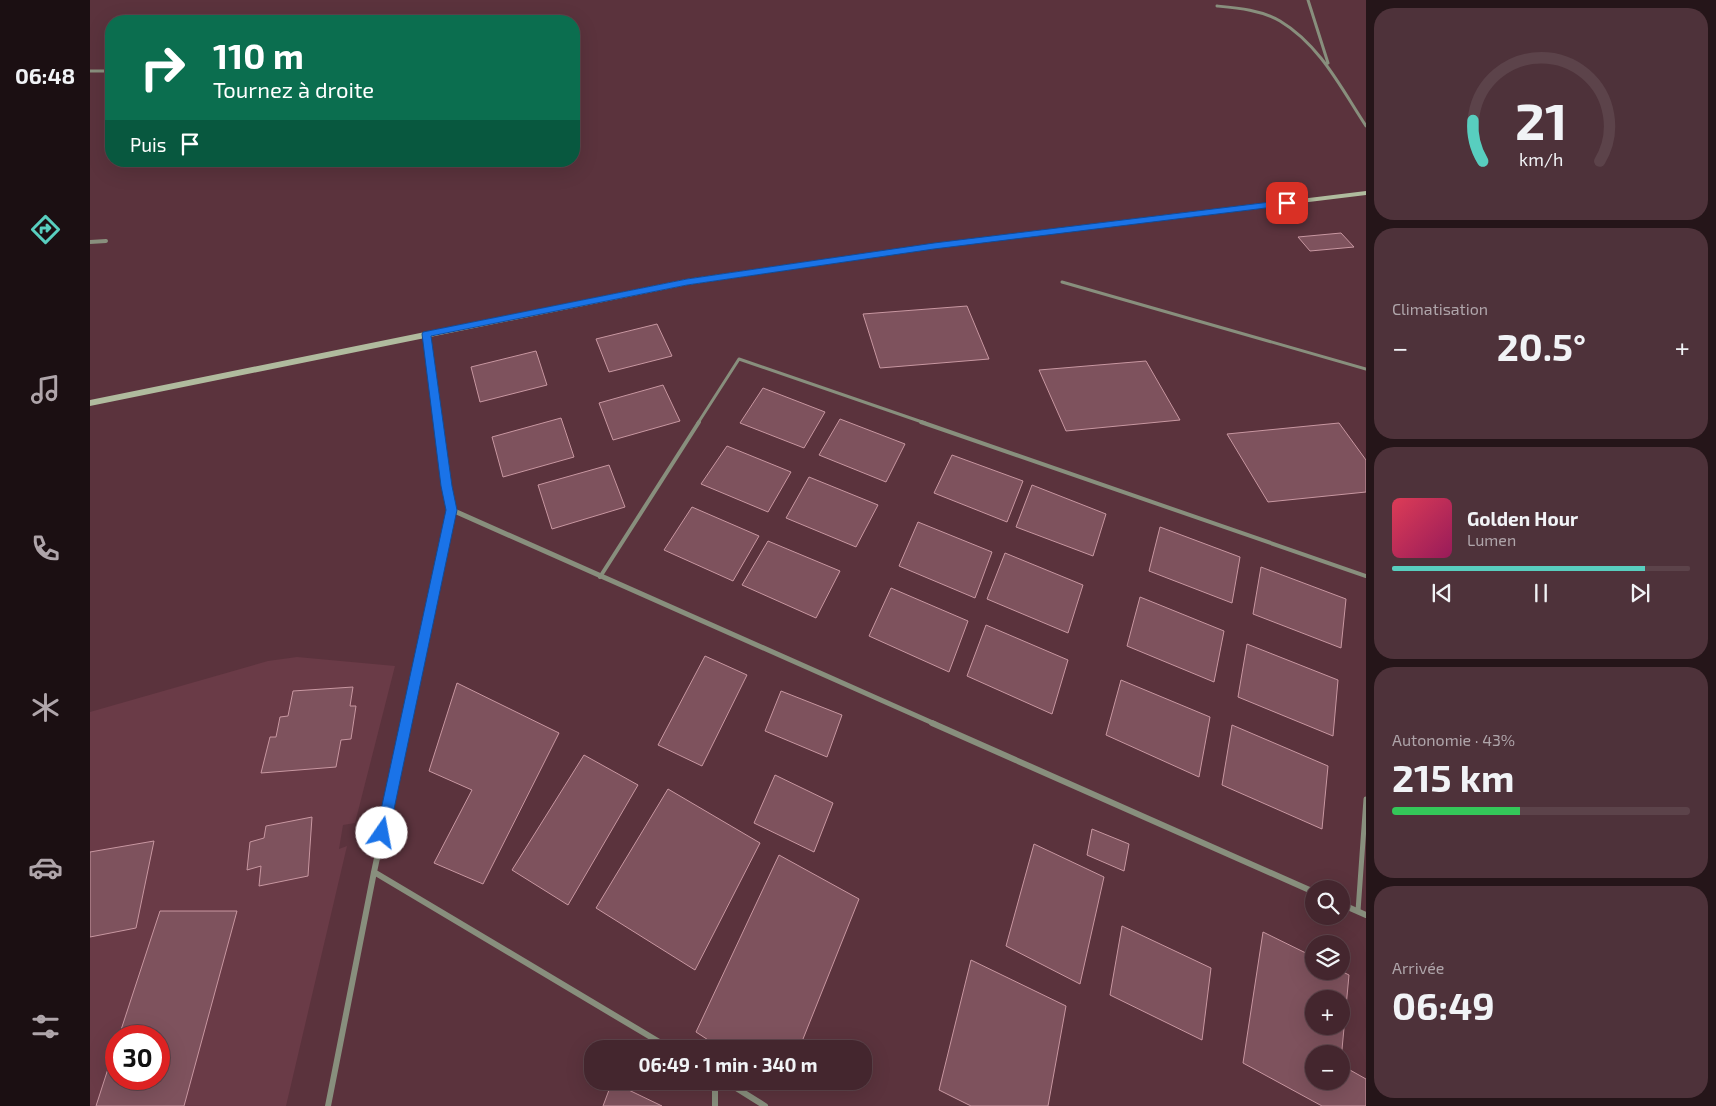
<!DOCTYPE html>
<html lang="fr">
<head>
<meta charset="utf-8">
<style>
	:root { --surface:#44262e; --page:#4e323a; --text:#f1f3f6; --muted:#afa5aa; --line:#5c434a; --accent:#58cebf }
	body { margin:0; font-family:"Exo 2",sans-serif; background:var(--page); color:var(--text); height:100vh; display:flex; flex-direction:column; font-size:19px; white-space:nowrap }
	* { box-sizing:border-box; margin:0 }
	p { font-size:16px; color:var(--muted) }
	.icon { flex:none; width:28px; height:28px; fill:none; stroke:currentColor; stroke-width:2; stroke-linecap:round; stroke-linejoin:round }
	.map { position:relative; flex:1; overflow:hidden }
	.sheet { display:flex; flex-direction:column; gap:8px; padding:8px; background:#251519; width:350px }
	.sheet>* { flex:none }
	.banner { position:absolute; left:15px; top:15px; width:475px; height:152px; border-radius:20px; box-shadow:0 5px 20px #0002,0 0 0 1px var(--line); background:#0b6e4f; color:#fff; overflow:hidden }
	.buttons { position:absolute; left:1215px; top:880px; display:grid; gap:10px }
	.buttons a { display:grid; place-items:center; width:45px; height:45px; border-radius:50%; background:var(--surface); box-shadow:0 5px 20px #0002,0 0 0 1px var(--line); font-size:25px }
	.speed { position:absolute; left:15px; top:1025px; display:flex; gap:10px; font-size:25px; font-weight:700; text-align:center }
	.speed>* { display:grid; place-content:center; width:65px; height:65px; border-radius:50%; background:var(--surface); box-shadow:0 5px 20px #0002,0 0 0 1px var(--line); line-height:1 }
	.speed .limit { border:8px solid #d22; background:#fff; color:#111 }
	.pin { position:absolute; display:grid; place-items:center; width:42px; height:42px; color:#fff; margin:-21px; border-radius:10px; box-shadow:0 2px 8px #0006 }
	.me { position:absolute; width:55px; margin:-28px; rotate:12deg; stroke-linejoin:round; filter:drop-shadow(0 0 4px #0008) }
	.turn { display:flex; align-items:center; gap:18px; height:105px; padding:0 25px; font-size:22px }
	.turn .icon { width:65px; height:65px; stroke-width:2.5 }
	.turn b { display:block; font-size:35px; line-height:42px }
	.then { display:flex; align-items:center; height:48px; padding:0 25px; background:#0003; gap:10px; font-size:19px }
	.big { font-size:38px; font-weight:700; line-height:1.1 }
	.sheet .tile { flex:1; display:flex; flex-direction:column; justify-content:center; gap:8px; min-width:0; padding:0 18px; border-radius:20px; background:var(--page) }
	.sheet .dial { align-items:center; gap:0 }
	.dial svg { height:130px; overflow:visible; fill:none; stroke:var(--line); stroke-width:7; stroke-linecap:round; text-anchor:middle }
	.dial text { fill:var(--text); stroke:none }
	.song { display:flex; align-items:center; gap:15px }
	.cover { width:60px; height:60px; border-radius:8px; background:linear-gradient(135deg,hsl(350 70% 55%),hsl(330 70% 35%)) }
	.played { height:5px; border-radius:2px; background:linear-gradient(90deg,var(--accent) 85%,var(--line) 85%) }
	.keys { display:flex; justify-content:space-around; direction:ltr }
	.heat { display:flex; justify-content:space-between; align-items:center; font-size:28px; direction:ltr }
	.charge { height:8px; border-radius:4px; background:linear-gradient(90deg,#34c759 43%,var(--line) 0) }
	.trip { position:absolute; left:494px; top:1040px; width:288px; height:50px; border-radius:20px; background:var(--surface); box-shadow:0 5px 20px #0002,0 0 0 1px var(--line); font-weight:700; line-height:50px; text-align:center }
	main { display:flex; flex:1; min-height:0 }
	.dock { display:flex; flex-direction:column; width:90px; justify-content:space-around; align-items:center; background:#1b0f12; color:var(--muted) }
	.dock .icon { width:35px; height:35px }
	.dock .selected { color:var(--accent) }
	.dock b { font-size:22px; color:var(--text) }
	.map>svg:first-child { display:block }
	.built { fill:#6a3b47; fill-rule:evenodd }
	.building { fill:#7e525d; stroke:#c897a1; fill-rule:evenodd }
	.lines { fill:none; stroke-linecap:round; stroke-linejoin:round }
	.service-far2 { stroke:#888f7d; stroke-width:3 }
	.service-far1 { stroke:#888f7d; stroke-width:4 }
	.service { stroke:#888f7d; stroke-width:5 }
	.minor-far3 { stroke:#888f7d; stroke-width:3 }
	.minor-far2 { stroke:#888f7d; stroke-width:4 }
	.minor-far1 { stroke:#888f7d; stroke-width:5 }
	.minor { stroke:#888f7d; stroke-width:6 }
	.secondary { fill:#b0bb9e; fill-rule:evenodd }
	.route { fill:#1a73e8; stroke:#114b97 }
</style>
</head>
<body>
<main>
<nav class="dock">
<b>06:48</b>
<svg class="icon selected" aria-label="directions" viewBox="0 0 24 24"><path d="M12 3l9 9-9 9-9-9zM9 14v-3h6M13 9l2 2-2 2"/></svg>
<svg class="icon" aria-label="music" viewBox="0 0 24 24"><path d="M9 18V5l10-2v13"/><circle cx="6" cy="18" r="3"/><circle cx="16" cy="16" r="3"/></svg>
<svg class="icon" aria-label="phone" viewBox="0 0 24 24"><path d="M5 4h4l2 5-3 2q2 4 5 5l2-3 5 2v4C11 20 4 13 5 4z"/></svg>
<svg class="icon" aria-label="climate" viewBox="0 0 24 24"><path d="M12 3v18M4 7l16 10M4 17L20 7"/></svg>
<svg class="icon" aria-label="car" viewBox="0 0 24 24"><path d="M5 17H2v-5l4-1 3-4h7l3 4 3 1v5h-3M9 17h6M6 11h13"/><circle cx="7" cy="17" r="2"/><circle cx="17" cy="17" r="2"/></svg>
<svg class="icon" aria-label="filters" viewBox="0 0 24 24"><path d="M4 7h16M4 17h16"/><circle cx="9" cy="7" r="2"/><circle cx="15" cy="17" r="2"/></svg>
</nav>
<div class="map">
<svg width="1276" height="1106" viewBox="0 0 1276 1106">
	<rect width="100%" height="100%" fill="#5b333d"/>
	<!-- built -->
	<path class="built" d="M207,657L305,666L265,823L253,825L249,849L257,846L196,1106H0V712L178,661ZM26,1036H69V1079H26Z"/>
	<!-- building -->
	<path class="building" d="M1251,233L1264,247L1220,251L1208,237Z
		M877,306L899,359L790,368L773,314Z
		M567,324L582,356L519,372L506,339Z
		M446,351L457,385L390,402L381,367Z
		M1056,361L1090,420L976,431L949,370Z
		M573,385L590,421L523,440L509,403Z
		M673,388L735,412L714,448L650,423Z
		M471,418L484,457L413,477L402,437Z
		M750,419L815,444L796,482L729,455Z
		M1249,423L1276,460V492L1178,502L1137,434Z
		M637,446L701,472L678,512L611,484Z
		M862,455L933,481L917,522L844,493Z
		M519,465L535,507L462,529L448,485Z
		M719,477L788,505L766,547L696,518Z
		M942,485L1016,514L1003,556L926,527Z
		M602,507L669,536L643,581L574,550Z
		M828,522L902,552L885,598L809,566Z
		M1070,527L1150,557L1142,603L1059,571Z
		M678,541L750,571L726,618L652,585Z
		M915,553L993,585L978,633L897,599Z
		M1171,567L1256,599L1251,648L1163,614Z
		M801,588L878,621L859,672L779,636Z
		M1050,597L1134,631L1124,682L1037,646Z
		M896,625L978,660L962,714L877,676Z
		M1157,644L1248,680L1243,736L1148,697Z
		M615,656L657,675L612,766L568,745Z
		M1031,680L1120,717L1109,777L1016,735Z
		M367,683L469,733L393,884L344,863L382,790L339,771Z
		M263,687L260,706H266L261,739L251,740L246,767L171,773L180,737H186L190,717L198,716L203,691Z
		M691,691L752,715L737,757L675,731Z
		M1142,725L1238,766L1232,829L1132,785Z
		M494,755L548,785L478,905L422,870Z
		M685,775L743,803L724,852L664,823Z
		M578,789L670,843L605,970L506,908Z
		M222,817L218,876L169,886L171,866L157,870L160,842L174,838L176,826Z
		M1002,829L1039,844L1034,871L997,855Z
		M64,841L46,928L0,937V852Z
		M944,844L1014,877L990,984L916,946Z
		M689,855L769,899L709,1049H632L606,1032Z
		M70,911H147L94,1106H6L26,1044V1079H69V1036H29Z
		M1032,926L1121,968L1112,1040L1020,995Z
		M1173,932L1224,957V971H1251L1259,975L1251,1060V1054H1224V1081H1251V1065L1276,1079V1106H1232L1153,1063ZM1224,999H1251V1026H1224Z
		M881,960L976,1006L958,1106H881L849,1090Z
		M522,1082L572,1106H513Z"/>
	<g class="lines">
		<!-- service-far2 -->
		<path class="service-far2" d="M972,282L1276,369
			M608,423L649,359L835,423"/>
		<!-- service-far1 -->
		<path class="service-far1" d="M831,422L1276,576
			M510,577L609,422"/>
		<!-- service -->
		<path class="service" d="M1268,911L1276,799"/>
		<!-- minor-far3 -->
		<path class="minor-far3" d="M1218,0L1238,63
			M1127,6C1148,8 1171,10 1190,21C1230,45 1251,88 1276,126
			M0,71H21"/>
		<!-- minor-far2 -->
		<path class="minor-far2" d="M0,242L16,241
			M336,334L348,423"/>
		<!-- minor-far1 -->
		<path class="minor-far1" d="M362,510L845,724
			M316,724L362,510L348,422"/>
		<!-- minor -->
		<path class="minor" d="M842,723L1224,892
			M284,872L581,1049
			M1251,904L1276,915
			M625,1081V1106
			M635,1081L675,1106
			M238,1106L284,872L316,723"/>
		<!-- secondary -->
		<path class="secondary" d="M1276,191V195L844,248L597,285L0,406V400L597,279L844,244Z"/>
	</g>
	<!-- route -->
	<path class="route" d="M1197,200L1200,201V205L844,249L597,285L341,336L362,486L367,510L299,833L297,838L292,840L288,838L286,833L356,510L351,486L332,334L333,332L597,279L844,243Z"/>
</svg>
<div class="buttons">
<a><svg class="icon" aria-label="search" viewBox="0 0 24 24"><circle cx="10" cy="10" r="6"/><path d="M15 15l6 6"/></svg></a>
<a><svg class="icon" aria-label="layers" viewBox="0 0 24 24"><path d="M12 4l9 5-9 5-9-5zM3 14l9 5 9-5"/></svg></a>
<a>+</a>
<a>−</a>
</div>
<div class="speed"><div class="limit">30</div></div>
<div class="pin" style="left:1197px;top:203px;background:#d93025"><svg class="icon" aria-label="arrive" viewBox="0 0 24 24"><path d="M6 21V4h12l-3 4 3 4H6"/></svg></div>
<svg class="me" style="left:292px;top:833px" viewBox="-20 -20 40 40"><circle r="19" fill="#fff"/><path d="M0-13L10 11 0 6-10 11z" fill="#1a73e8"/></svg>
<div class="trip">06:49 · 1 min · 340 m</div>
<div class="banner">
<div class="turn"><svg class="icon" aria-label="right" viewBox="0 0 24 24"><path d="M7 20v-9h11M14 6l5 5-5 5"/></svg><div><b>110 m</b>Tournez à droite</div></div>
<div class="then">Puis<svg class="icon" aria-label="arrive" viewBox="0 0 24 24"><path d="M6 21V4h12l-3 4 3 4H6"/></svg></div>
</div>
</div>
<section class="sheet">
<div class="tile dial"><svg viewBox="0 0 100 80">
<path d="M14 69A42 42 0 1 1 86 69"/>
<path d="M14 69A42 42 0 0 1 8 44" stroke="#58cebf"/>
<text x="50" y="56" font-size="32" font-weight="700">21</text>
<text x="50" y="72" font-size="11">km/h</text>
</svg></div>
<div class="tile"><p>Climatisation</p>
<div class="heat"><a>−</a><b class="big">20.5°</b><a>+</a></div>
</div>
<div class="tile">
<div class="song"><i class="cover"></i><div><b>Golden Hour</b><p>Lumen</p></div></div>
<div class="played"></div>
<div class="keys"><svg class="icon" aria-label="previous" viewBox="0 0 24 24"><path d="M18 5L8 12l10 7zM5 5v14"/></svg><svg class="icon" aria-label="pause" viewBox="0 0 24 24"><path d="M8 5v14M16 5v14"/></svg><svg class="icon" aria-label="next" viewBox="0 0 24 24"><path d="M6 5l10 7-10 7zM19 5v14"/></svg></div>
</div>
<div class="tile"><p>Autonomie · 43%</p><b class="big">215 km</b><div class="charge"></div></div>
<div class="tile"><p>Arrivée</p><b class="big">06:49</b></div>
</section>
</main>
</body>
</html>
